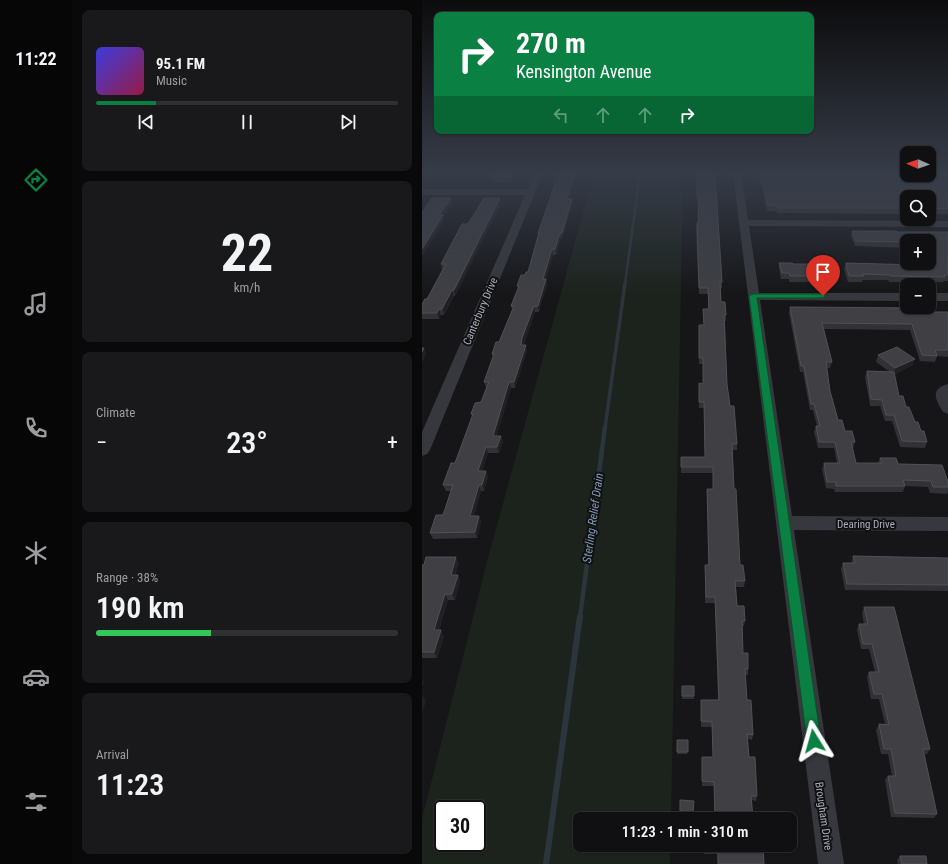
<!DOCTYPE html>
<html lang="en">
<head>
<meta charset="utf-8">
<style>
	:root { --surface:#101012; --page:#19191b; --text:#f1f3f6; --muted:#9c9d9f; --line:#303032; --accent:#0b8043 }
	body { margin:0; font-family:"Roboto Condensed",sans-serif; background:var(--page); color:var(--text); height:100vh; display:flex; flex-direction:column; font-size:15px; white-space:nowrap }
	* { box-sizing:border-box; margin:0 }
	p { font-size:13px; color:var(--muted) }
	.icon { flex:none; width:22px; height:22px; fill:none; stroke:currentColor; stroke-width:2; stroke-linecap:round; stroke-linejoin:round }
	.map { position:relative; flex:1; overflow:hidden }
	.details { display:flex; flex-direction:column; gap:10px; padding:10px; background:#09090a; width:350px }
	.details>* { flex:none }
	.guide { position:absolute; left:12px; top:12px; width:380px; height:122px; border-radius:8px; box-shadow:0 1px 3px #0004,0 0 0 1px var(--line); background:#0b8043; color:#fff; overflow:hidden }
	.needle { width:26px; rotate:272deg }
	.controls { position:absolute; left:478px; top:146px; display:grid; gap:8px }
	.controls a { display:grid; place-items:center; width:36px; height:36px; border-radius:8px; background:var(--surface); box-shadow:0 1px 3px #0004,0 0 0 1px var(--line); font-size:20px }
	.speed { position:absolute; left:12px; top:800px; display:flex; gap:8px; font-size:20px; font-weight:700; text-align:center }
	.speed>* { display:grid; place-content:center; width:52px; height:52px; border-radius:50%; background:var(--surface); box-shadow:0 1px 3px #0004,0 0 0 1px var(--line); line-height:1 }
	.speed .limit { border:2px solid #111; border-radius:6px; background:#fff; color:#111 }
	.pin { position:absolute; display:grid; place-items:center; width:34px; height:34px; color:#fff; margin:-41px -17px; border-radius:50% 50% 50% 0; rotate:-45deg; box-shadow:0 0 4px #0007 }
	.pin .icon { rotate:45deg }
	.me { position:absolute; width:44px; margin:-22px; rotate:352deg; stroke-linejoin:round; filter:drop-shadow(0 0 3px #0008) }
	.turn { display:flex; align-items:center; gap:14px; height:84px; padding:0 16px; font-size:18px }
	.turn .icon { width:52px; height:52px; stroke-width:2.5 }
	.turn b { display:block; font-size:28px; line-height:34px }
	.lanes { display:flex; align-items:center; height:38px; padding:0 16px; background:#0003; justify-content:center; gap:20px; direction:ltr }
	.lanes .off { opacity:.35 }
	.big { font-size:30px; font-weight:600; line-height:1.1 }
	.details .widget { flex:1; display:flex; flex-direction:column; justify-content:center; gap:6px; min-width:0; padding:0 14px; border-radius:8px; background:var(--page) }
	.details .dial { align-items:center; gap:0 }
	.dial b { font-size:52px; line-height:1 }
	.song { display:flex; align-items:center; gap:12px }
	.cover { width:48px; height:48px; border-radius:6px; background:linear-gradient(135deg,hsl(240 70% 55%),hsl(340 70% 35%)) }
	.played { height:4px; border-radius:2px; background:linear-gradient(90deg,var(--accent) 20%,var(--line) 20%) }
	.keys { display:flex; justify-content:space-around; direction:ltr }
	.heat { display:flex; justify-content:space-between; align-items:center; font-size:22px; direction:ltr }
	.charge { height:6px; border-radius:3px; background:linear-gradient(90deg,#34c759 38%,var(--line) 0) }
	.trip { position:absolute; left:151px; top:812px; width:224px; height:40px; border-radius:8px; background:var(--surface); box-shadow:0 1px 3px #0004,0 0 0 1px var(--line); font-weight:600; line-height:40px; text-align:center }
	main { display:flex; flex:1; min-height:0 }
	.tab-bar { display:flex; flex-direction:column; width:72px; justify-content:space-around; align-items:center; background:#060607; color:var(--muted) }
	.tab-bar .icon { width:28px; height:28px }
	.tab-bar .selected { color:var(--accent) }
	.tab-bar b { font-size:18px; color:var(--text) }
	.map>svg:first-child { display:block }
	.green { fill:#1c231d; fill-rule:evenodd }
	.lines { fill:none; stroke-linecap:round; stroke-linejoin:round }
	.stream-far3 { stroke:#2c353c; stroke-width:2.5 }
	.stream-far2 { stroke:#2c353c; stroke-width:3.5 }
	.stream-far1 { stroke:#2c353c; stroke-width:4.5 }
	.stream { stroke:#2c353c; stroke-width:6 }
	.street { fill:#37383d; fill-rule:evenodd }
	.wall { fill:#323236 }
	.shaded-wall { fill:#212124 }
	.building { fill:#3f3f44; stroke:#4f5156 }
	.route { fill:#0b8043; stroke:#07532c }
	.labels { text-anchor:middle; stroke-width:4; stroke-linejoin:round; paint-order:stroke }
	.street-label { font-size:11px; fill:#a8adb8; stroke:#111113 }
	.water-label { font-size:12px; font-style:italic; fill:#7f9bb3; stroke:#111113 }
</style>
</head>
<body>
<main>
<nav class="tab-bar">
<b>11:22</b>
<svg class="icon selected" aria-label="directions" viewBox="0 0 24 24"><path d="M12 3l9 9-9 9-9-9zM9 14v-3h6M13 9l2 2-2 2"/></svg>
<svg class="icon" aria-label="music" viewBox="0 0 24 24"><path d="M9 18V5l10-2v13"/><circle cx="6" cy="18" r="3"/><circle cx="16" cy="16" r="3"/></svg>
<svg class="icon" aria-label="phone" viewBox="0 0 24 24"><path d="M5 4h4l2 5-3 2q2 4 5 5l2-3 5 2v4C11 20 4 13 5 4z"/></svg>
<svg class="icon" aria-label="climate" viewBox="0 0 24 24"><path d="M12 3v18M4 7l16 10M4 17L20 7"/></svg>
<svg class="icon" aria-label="car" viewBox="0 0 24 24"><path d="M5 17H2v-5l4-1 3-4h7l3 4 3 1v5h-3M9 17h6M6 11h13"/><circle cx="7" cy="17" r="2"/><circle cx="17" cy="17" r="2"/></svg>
<svg class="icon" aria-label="filters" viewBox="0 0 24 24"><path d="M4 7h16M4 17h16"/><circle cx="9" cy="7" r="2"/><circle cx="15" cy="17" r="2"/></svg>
</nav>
<section class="details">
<div class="widget">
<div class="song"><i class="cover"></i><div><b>95.1 FM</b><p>Music</p></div></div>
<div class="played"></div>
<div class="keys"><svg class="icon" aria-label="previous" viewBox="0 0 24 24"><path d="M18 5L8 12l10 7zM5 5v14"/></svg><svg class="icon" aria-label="pause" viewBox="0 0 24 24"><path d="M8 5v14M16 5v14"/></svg><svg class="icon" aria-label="next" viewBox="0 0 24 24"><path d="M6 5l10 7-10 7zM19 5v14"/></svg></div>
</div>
<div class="widget dial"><b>22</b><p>km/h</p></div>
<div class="widget"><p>Climate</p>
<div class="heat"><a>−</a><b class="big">23°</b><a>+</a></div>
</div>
<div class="widget"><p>Range · 38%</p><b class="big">190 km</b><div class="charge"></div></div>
<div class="widget"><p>Arrival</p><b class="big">11:23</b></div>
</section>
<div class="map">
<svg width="526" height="864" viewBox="0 0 526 864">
	<rect width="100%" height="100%" fill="#161618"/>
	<!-- green -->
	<path class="green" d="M172,173H261L249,819H158V845H248V864H0V819L66,558ZM21,809H55V843H21Z"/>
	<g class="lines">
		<!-- stream-far3 -->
		<path class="stream-far3" d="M203,284L218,173"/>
		<!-- stream-far2 -->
		<path class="stream-far2" d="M183,428L203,283"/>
		<!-- stream-far1 -->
		<path class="stream-far1" d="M158,617L183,427"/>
		<!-- stream -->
		<path class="stream" d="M124,864L158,616"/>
		<!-- street -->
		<path class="street" d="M113,173H121L8,450L5,454L0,456V432L103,195H0V189H106Z
			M311,173H319L326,220L526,221V227L327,226L337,293H485V301L338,300L370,516L526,517V531L372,530L422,864H396Z
			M507,293H526V301H507Z
			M526,384V414L521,412C513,399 508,389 526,384Z"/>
	</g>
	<!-- wall -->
	<path class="wall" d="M71,173H94L89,182H70L69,177Z
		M275,173L300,282V288H298L299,302L304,315V321H303L305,384L308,406L315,444V450H310L312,489L318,565L323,581L322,587H314L315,606L323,621L322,626H320L321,653L326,669V675H323L325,700L331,735L330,740L326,739L327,757L335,796L334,801L330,800L331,819H293L292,786H280V757H291L290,727H279V705L296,700L293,603H283V565H286L285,489H291V473H259V457H283L282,408H277V383L281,384V364H277V325H282L281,309H286V294H277L274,228L276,223L277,202H275Z
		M336,173H485L526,175V214H507V197H485V214L355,213V211H345L340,184H338Z
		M147,199H150V204L140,238H139L134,255H131L124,279L125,285L118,307L117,312H113L102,344L105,351L93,388H89L74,436H79L81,442L77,453H66L60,471H64L66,477L62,491H59L52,516H57L59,522L55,538L11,539L8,533L21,515L29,491H24L21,485L33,463L50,417L49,414L59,402L64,388L62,382L71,358L70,354L77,342L90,310L89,306L96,289L95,286L106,272L116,235V233Z
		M79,203L33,296H32L22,315H19L17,319H0V304L5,299L20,270L19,264L46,224Z
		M430,231L475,232H526V281H522L521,282H467L466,280H441L440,282H426L422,269L424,263L494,265V263H507V241H485V248L433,246L429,236Z
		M357,263L371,264L406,276L405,282H367V279H359L357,268Z
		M368,307L500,312H526V311V357L515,356L513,362L498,361L488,330L402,329L410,362L408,368H405L408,391L416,420L423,431L433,442L431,448L434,463H456L458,458L526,482V492L525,494L508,493L506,487L483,486L481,492H413L412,489L404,488L400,469L402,463H415L412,448H396L392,432L394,426H395L391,410H388L381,372H378L367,313Z
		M456,355L491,365L472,374L477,396L484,407L505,442L503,448L478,447L470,421H463L458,406H448L443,377L445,371L468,372L454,362Z
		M431,556L526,558V591L423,590L419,569L421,563H429Z
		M37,563L33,575H36L38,581L33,600H26L17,630L22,636L15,658H0V565Z
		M442,607L508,749L505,754H502L515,814L512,818L469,817L463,780L466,776H470L466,754H459L454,730L457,724H463L457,699H449L445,677L447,672H453L447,649H439L435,630L437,624H442L440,613Z
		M260,686H272V699H260Z
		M255,740H266L265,754H255Z
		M258,800L272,801L271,814H258Z
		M282,845H341L342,864H296L295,854H282Z
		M478,856L505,864H476L475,860Z"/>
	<!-- shaded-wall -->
	<path class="shaded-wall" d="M90,173H94L89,182L88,177Z
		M153,173H155L146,204L145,199Z
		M29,198L30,203L21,217L22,221L0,257V249L17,215Z
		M78,198L79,203L33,296L32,290Z
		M150,199V204L140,238V233Z
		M138,233L139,238L134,255L133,249Z
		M130,249L131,255L123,283L124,279L125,285L117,312L116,306L121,279Z
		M30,290L32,296L22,315L20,309Z
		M112,306L113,312L102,344L100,351L99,345L100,338Z
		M17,309L19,315L17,319L15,313Z
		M104,345L105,351L93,388L92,382Z
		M2,348L4,354L0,363V352Z
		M493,359L491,365L472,375L473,368Z
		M87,382L89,388L73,442L71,436Z
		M79,436L81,442L77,453L75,447Z
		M64,447L66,453L58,477L56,471Z
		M64,471L66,477L62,491L60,485Z
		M57,485L59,491L50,522L48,516Z
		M57,516L59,522L55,538L53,532Z
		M34,557L37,563L31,581L29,575Z
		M36,575L38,581L33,600L30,594Z
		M23,594L26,600L15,636L12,630Z
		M19,630L22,636L15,658L12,652Z
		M0,679L2,682L0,687Z
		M0,695L4,701L0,713Z"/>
	<!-- building -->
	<path class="building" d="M71,173H90L88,177H69Z
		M137,173H153L145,199H150L140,233H138L133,249H130L121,279H124L116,306H112L100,338L99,345H104L92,382H87L71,436H79L75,447H64L56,471H64L60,485H57L48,516H57L53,532L8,533L14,515H21L31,485H21L29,463H33L51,414H49L53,403L59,402L67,382H62L72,354H70L74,342H77L92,306H89L97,286H95L99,275H103L104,272H106L117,233H116Z
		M275,173H293L300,282H298L299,302H303L304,315H302L305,384L308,406H312L315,444H310L312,489H314L318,565H321L323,581H313L315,606H322L323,621H320L321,653H326V669H323L325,700H329L331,735L325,734L327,757H333L335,796H329L331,819H293L292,782L280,781V757H291L290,722L279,721V700H297L293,597H284L283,565H287L285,489H291V467H259V457H283L282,402H277V383L281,384V358H277V325H282L281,309H287L286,288H277L275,223H276L277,197H275Z
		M337,173H485V175H507V173H518L519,175H526V209L507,208V197H485V208H356L355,205H345L340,179H338Z
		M10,198H29L17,215H21L0,249V212Z
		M62,198H78L32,290H30L20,309H17L15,313H0V304L3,299H5L24,264H19L40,224H46Z
		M430,231H474L475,232H526V275H522L523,277L468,276L467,275L441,274L442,276H427L424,263L498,265L497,263H507V241H485V242L434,241Z
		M357,263H370L371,264H402L406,276H368L367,273H360Z
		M368,307L498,308L500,312H526V350H513L515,356L500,355L490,324L400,323L410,362H404L408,391L416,420H420L423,431H430L433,442H429L434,463H460L458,458H474L476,464L520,465L526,482V487H511L509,481L481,480L483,486H414V482H405L402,463H418L413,442H397L394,426H398L392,404H389L382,366H379Z
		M475,347L493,359L473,368L456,355Z
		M0,348H2L0,352Z
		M445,371L472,372L477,396H481L484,407H487L493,422H496L499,431H502L505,442L480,441L472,415H464L460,400L449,399Z
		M431,556L526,558V585L425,584L421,563H433Z
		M4,557H34L29,575H36L30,594H23L12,630H19L12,652H0V565H2Z
		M442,607H472L508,749H501L515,814L473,813L466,776H474L469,749H462L457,724L467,725L460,694H452L447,672H457L450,644H441L437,624H446Z
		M260,686H272V696H260Z
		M255,740H266V752H255Z
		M258,800L272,801L271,812L258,811Z
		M283,845H341L342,864H296V850H283Z
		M478,856H504L505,864H480Z"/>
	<!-- sky -->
	<linearGradient id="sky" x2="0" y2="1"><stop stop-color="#0c0c0d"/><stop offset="0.59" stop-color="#363c48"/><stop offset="1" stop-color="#363c48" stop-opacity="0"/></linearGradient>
	<rect width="526" height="294" fill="url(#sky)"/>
	<!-- route -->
	<path class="route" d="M331,294H401L404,296L401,298H335L399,741L397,746L392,748L387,746L385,741L327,296Z"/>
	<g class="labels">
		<!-- street labels -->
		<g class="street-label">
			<text transform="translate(58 311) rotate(-67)" y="4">Canterbury Drive</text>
			<text x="444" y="528">Dearing Drive</text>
			<text transform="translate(402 816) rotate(82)" y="4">Brougham Drive</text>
		</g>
		<!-- water labels -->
		<g class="water-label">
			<text transform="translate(171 518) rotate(-82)" y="4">Sterling Relief Drain</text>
		</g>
	</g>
</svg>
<div class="controls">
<a><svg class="needle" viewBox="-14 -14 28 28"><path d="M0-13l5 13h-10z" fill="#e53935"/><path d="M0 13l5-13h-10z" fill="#9c9d9f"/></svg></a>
<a><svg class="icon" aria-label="search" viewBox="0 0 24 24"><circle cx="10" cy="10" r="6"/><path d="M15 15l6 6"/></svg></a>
<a>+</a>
<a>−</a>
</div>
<div class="speed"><div class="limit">30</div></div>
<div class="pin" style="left:401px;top:296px;background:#d93025"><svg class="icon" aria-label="arrive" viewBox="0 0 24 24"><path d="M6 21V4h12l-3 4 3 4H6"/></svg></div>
<svg class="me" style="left:392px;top:741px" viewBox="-20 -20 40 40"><path d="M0-17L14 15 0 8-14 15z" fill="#0b8043" stroke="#fff" stroke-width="4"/></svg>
<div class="trip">11:23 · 1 min · 310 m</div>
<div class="guide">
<div class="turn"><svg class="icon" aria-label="right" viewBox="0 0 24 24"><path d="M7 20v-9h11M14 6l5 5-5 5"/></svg><div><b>270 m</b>Kensington Avenue</div></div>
<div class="lanes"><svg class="icon off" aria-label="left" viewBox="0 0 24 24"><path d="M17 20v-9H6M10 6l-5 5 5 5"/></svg><svg class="icon off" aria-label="ahead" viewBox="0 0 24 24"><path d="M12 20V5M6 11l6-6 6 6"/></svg><svg class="icon off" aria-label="ahead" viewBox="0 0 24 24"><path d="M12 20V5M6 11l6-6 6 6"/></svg><svg class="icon" aria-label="right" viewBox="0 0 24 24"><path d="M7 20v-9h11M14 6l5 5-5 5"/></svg></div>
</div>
</div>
</main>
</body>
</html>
